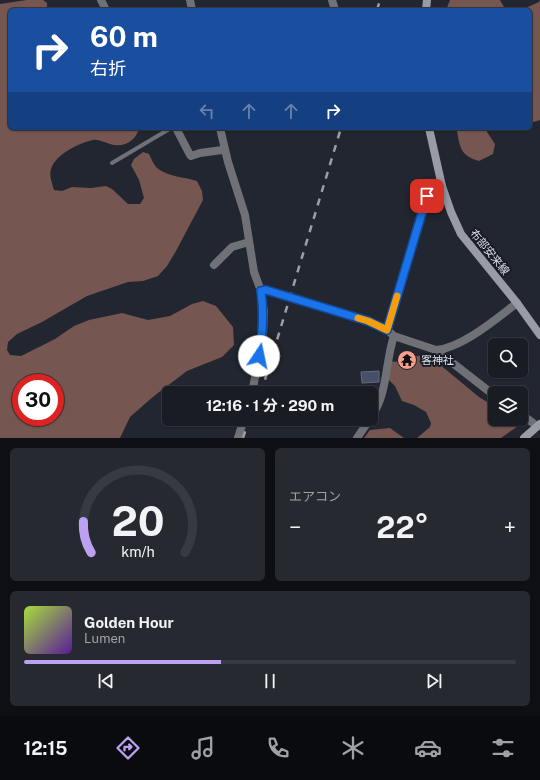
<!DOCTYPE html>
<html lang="ja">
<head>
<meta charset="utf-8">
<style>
	:root { --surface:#1a1c24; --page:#272931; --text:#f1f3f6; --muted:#9fa1a6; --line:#383a41; --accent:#bca0f2 }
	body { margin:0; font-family:"Public Sans","Noto Sans JP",sans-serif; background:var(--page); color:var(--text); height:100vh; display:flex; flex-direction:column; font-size:15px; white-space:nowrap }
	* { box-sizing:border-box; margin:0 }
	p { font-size:13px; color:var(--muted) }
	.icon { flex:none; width:22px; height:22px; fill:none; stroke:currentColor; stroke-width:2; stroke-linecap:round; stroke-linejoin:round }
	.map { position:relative; height:438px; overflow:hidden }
	.sheet { display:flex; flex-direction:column; gap:10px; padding:10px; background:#0e0f14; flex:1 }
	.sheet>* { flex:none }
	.top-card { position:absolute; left:8px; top:8px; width:524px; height:122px; border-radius:6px; box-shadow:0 1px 3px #0004,0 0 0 1px var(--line); background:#1a4fa0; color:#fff; overflow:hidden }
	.buttons { position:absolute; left:488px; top:338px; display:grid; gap:8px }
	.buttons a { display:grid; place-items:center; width:40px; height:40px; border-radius:6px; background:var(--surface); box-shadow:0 1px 3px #0004,0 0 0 1px var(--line); font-size:20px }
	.speed { position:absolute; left:12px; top:374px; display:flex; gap:8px; font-size:20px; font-weight:700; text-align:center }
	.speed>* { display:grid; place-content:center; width:52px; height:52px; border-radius:50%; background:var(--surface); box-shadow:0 1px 3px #0004,0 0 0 1px var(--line); line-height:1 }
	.speed .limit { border:6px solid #d22; background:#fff; color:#111 }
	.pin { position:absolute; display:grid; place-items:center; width:34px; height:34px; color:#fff; margin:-17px; border-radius:8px; box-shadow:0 2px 6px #0006 }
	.me { position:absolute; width:44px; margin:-22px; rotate:11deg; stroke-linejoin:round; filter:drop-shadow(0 0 3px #0008) }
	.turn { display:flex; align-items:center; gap:14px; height:84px; padding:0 16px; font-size:18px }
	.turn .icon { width:52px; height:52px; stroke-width:2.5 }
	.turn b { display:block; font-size:28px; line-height:34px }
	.lanes { display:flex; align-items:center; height:38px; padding:0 16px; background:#0003; justify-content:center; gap:20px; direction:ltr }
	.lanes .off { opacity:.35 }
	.big { font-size:30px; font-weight:700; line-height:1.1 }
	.sheet .tile { flex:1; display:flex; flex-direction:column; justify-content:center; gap:6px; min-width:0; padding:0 14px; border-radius:6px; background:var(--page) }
	.sheet .dial { align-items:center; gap:0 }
	.dial svg { height:104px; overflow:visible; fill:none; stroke:var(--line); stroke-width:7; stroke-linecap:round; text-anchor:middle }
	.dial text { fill:var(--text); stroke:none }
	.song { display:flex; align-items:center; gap:12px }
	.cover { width:48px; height:48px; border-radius:6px; background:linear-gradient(135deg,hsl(80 70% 55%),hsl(270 70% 35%)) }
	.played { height:4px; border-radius:2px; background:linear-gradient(90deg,var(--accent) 40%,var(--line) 40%) }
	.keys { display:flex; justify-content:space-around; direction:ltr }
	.heat { display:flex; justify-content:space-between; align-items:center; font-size:22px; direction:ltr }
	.sheet .tiles { flex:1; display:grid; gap:10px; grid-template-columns:1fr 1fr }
	.tile:last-child { grid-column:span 2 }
	.trip { position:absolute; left:162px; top:386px; width:216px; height:40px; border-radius:6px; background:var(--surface); box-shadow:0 1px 3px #0004,0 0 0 1px var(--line); font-weight:700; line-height:40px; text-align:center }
	.menu { display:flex; height:64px; justify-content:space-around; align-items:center; background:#0a0b0e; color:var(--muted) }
	.menu .icon { width:28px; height:28px }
	.menu .selected { color:var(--accent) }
	.menu b { font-size:18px; color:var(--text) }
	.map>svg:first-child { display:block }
	.forest { fill:#755650; fill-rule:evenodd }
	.building { fill:#485069; stroke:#666b77 }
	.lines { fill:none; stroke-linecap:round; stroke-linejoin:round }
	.lane { stroke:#6f7177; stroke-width:4 }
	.street { stroke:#6f7177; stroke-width:8 }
	.secondary { stroke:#999ca5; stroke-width:8 }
	.rail { stroke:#9d9fa8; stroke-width:2.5; stroke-dasharray:7 7; stroke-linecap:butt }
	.route-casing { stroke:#114b97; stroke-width:10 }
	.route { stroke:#1a73e8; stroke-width:7 }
	.slow { stroke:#f59e0b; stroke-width:7 }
	.labels { text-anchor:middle; stroke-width:4; stroke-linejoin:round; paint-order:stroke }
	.street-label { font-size:11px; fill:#dee0e8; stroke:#191c26 }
	.poi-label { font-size:11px; fill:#dee0e8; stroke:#191c26; text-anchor:start }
</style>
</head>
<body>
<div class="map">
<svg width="540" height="438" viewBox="0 0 540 438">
	<rect width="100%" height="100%" fill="#222630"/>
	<!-- forest -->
	<path class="forest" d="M27,0H43L47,3V10H10V128H139C137,139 126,147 114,145C107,144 100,139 93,140C79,143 56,154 51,169C49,176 52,183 54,190L62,191L72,187L91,188L106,186L112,189L128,204H140L144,198L139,180L131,165L134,159L143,152L149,154C151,158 154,165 157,168C168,177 185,177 197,181L202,191L203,200L176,251L167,266L158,276L143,281L128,282L87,296L42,322L17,334L8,342L7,350L10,355L21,356L55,339L74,326L89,320L122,313L148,320L170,316L192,304L203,301L216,306L233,327L234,345L222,357L187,371L154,396L130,417L120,438H0V4ZM21,383H55V417H21Z
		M450,0H500L504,7L509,10H446Z
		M540,0V120L530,123V10H521L539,2Z
		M453,128H487V132L495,144L493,154L479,161C461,156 460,148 457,131Z
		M427,354L479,397L495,407V419H513L521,424L501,438H417L430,427L431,423L426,412L414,405L402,401L395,386L388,379L390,361L396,362L398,360L407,366H412L413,357Z
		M390,428L404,438H364L370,430Z"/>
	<!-- building -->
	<path class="building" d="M379,371V382L362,383L361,372Z"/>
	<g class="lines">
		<!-- lane -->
		<path class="lane" d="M112,163L171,128"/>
		<!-- street -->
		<path class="street" d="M101,0L106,10
			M190,0L192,10
			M332,0L335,10
			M176,128L190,155L191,156L200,153L222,150
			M220,128L228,162L245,215L254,272L261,291L266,290L369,321L387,330L394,336L436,350L495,396
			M214,265L232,247L249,242
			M387,330L425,205L429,187L442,186
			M436,350C462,348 496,319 517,303
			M252,393L263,335L264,312L261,291
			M521,414L537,426
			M371,417C388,394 385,362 394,336
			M238,438L244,419
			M357,438L370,419"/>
		<!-- secondary -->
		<path class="secondary" d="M426,10L427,0
			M429,128L442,186L451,212L461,234L517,303L540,335
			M524,438L540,424"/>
		<!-- rail -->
		<path class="rail" d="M377,10L380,0
			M261,393L341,128
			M243,438L249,419"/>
	</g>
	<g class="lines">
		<defs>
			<path id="route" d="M259,356C263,333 264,315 261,291L266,290L368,321L387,330L427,196"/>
		</defs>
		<!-- route casing -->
		<use href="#route" class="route-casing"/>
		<!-- route -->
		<use href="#route" class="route"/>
		<!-- slow -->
		<path class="slow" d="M358,318L368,321L387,330L397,296"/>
	</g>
	<!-- icons -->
	<defs>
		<symbol id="temple-disc" viewBox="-11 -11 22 22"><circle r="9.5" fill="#f49d8d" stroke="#191c26"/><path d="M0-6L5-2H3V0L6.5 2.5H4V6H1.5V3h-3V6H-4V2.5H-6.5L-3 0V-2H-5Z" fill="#111"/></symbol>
	</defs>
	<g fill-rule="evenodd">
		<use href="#temple-disc" x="396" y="349" width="22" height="22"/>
	</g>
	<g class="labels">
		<!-- street labels -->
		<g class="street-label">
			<text transform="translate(490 252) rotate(51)" y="4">布部安来線</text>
		</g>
		<!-- poi labels -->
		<g class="poi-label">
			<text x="421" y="364">客神社</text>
		</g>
	</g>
</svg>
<div class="buttons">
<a><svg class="icon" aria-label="search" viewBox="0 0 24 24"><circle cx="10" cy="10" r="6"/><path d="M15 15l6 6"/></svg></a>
<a><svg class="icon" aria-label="layers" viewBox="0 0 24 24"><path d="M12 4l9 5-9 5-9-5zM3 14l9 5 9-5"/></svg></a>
</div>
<div class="speed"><div class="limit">30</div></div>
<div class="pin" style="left:427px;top:196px;background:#d93025"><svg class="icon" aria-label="arrive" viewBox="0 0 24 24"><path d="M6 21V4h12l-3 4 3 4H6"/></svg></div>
<svg class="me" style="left:259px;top:356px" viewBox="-20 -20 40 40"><circle r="19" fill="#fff"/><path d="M0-13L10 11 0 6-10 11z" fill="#1a73e8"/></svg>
<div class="trip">12:16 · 1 分 · 290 m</div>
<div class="top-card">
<div class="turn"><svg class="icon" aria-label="right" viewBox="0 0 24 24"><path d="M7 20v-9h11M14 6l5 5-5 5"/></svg><div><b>60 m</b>右折</div></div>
<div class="lanes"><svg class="icon off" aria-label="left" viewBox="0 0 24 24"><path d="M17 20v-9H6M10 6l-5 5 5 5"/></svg><svg class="icon off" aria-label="ahead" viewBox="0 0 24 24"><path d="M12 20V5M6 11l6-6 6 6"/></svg><svg class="icon off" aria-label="ahead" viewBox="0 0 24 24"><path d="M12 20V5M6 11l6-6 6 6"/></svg><svg class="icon" aria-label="right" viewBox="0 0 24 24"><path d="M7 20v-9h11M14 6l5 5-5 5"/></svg></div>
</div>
</div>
<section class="sheet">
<div class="tiles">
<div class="tile dial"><svg viewBox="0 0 100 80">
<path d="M14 69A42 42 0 1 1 86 69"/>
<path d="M14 69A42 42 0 0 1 8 45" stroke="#bca0f2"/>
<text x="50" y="56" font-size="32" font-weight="700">20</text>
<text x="50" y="72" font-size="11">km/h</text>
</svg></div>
<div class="tile"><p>エアコン</p>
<div class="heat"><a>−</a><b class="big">22°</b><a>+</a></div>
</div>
<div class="tile">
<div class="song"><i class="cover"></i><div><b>Golden Hour</b><p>Lumen</p></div></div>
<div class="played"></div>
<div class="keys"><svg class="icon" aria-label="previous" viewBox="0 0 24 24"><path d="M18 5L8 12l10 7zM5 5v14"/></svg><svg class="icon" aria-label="pause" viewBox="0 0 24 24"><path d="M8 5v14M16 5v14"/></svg><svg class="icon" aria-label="next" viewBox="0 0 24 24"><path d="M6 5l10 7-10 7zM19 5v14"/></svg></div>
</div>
</div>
</section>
<nav class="menu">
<b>12:15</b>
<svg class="icon selected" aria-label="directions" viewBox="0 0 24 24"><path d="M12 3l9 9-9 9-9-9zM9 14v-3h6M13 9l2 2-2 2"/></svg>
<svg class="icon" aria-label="music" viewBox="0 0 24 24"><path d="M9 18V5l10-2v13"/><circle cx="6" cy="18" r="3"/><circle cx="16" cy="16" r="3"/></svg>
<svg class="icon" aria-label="phone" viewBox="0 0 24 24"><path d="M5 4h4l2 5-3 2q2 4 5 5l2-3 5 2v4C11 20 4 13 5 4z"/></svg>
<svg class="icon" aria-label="climate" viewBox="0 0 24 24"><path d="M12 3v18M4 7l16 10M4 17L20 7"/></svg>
<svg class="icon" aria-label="car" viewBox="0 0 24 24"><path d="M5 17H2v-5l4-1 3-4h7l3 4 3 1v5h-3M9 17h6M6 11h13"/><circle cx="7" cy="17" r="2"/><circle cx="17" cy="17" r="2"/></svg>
<svg class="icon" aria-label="filters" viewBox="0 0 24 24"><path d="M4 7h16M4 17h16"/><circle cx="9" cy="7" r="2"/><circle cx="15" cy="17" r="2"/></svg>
</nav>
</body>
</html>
